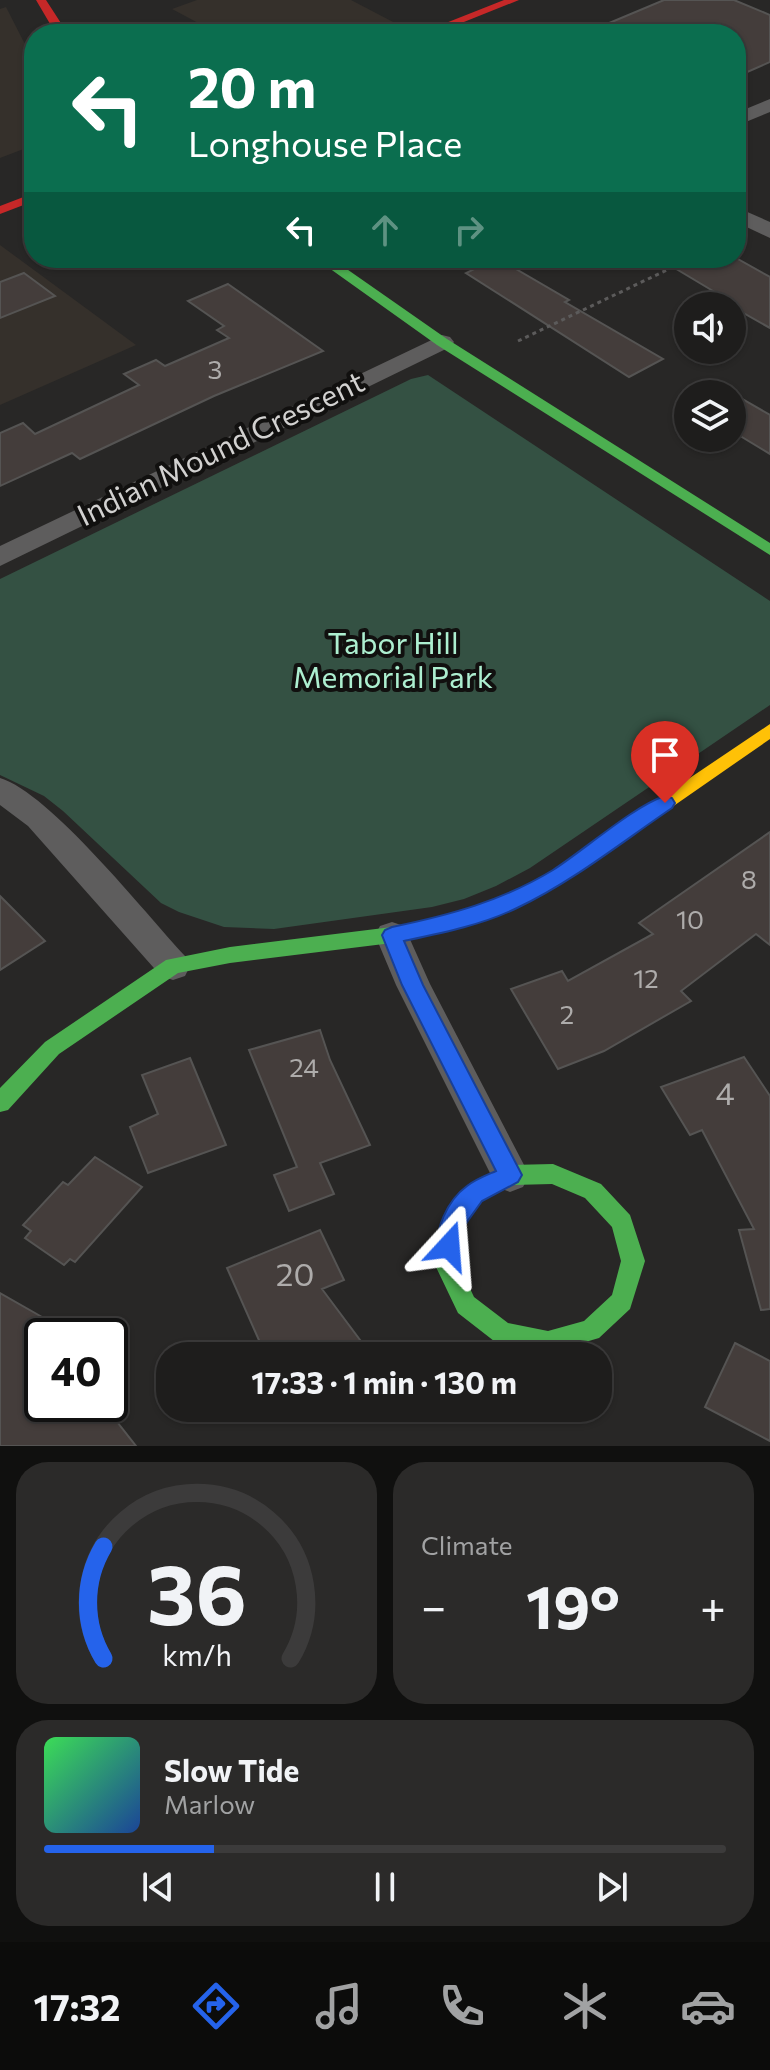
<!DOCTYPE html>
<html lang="en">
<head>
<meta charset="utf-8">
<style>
	:root { --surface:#1e1d1c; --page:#2b2a29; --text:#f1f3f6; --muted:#a1a2a3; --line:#3c3b3b; --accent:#2563eb }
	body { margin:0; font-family:Commissioner,sans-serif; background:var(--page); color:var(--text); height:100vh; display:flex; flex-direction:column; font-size:30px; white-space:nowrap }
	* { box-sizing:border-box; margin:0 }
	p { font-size:26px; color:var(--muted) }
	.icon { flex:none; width:44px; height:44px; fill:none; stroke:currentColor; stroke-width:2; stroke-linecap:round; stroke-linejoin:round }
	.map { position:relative; height:1446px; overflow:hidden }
	.details { display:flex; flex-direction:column; gap:16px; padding:16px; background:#10100f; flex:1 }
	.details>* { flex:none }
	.guide { position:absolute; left:24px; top:24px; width:722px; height:244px; border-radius:32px; box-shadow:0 2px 6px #0004,0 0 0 2px var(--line); background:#0b6e4f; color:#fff; overflow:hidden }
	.fabs { position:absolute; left:674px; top:292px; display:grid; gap:16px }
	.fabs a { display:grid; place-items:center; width:72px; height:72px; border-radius:50%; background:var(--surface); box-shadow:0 2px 6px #0004,0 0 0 2px var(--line); font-size:40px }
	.speed { position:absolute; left:24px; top:1318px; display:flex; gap:16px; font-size:40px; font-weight:700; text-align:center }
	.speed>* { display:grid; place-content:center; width:104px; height:104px; border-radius:50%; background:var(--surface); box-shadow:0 2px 6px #0004,0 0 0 2px var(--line); line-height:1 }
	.speed .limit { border:4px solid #111; border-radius:12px; background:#fff; color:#111 }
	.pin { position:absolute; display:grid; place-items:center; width:68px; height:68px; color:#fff; margin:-82px -34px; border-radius:50% 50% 50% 0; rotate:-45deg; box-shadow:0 0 8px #0007 }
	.pin .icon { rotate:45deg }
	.me { position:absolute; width:88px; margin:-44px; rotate:19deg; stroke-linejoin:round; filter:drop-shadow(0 0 6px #0008) }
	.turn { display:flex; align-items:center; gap:28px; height:168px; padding:0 32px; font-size:36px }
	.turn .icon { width:104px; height:104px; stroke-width:2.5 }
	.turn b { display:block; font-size:56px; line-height:68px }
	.lanes { display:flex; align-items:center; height:76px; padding:0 32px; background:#0003; justify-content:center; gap:40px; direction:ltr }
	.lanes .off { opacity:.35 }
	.big { font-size:60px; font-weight:700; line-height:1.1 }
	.details .widget { flex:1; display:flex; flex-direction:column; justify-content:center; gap:12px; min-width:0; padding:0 28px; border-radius:32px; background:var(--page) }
	.details .dial { align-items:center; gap:0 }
	.dial svg { height:208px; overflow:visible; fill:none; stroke:var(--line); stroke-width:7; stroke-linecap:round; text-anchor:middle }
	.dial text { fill:var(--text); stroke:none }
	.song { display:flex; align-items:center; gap:24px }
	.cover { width:96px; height:96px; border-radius:12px; background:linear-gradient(135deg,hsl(130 70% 55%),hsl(220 70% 35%)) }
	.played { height:8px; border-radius:4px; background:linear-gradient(90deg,var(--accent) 25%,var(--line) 25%) }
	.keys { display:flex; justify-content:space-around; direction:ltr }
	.heat { display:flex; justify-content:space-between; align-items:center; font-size:44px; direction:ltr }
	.details .tiles { flex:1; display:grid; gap:16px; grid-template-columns:1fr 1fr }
	.widget:last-child { grid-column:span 2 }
	.trip { position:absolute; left:156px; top:1342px; width:456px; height:80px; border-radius:32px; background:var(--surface); box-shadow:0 2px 6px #0004,0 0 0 2px var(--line); font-weight:700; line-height:80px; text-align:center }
	.tabs { display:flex; height:128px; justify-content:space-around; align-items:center; background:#0c0c0b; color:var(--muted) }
	.tabs .icon { width:56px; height:56px }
	.tabs .current { color:var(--accent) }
	.tabs b { font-size:36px; color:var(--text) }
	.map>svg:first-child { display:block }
	.built { fill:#35302b }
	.green { fill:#345143 }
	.building { fill:#443d3b; stroke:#555453; stroke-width:2 }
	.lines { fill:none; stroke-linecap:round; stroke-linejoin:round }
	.path { stroke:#5c5b5b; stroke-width:3; stroke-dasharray:4 4; stroke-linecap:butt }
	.street { fill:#5e5d5d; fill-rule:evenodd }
	.fast { fill:#4caf50; fill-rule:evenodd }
	.slow { fill:#ffc107; fill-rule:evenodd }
	.jam { fill:#c62828; fill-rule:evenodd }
	.route { fill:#2563eb; stroke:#184099; stroke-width:2 }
	.labels { text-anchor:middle; stroke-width:8; stroke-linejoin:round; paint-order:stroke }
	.number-label { font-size:26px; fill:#aeacab }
	.street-label { font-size:30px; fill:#d2d1d0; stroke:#11100f }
	.park-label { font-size:30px; fill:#adefd0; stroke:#11100f }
	.near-number-label { font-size:32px; fill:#aeacab }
</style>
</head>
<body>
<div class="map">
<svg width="770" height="1446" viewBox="0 0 770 1446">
	<rect width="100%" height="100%" fill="#282726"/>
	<!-- built -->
	<path class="built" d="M197,0H351L395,23L365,34H219L172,9Z
		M6,7L34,62V145L0,158V9Z
		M0,245L136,345L0,405Z"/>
	<!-- green -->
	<path class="green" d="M428,375L770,601V705L530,868L496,886L464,899L432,907L274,929L224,927L179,912L161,903L63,811L44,796L0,775V579L411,379Z"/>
	<!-- building -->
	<path class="building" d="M664,0H734L770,15V62L736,77V34H583Z
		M497,258L569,300L565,302L663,359L629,377L466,273Z
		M658,258H736L770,277V328L708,293L713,291Z
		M24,273L55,296L0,318V282Z
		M228,284L323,351L214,396L80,459L72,453L0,486V433L23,423L35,434L139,385L124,374L156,360L165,366L229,338L217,330L224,326L188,301Z
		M732,393L770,415V454L732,431Z
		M770,832V945L756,934L681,991L691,1001L604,1051L558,1069L511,989L562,971L568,981L653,934L639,923Z
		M0,896L45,941L0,970Z
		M320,1030L330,1060L370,1145L320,1163L334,1194L289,1211L274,1175L297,1167L249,1050Z
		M744,1057L770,1096V1309L761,1310L739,1230L754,1229L702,1130L690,1135L661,1087Z
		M190,1058L226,1145L148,1173L130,1127L158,1114L142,1075Z
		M95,1157L142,1187L75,1262L70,1259L64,1265L25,1238L31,1231L23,1225L63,1182L68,1185Z
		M320,1230L344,1280L322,1289L372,1356H266L227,1268Z
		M0,1293L42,1317V1404H103L136,1446H0Z
		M735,1343L770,1361V1441L705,1407Z"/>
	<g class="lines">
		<!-- path -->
		<path class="path" d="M518,341L692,258"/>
		<!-- street -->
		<path class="street" d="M770,99V112L736,126V113Z
			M736,207L770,222V238L736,222Z
			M442,335L450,337L454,342L450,347L0,566V546Z
			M0,778C50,793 146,914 185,956L190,966L185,976L173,980L161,976L28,826L0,805Z
			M392,922L404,926L430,984L523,1163L529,1175L523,1187L510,1192L497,1187L396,985L375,935L380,926Z"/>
		<!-- fast -->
		<path class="fast" d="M315,258H331L447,339L770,543V555L437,345Z
			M446,916L453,918L456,924L453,930L446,932L392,943L230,963L178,973L59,1054L8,1110L0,1112V1088L45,1042L166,960L230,947L392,927Z
			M553,1164L601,1184L630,1215L645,1261L630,1309L599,1338L548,1353L494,1341L458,1313L436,1267L440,1226L466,1187L510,1165ZM552,1184L585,1198L612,1227L621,1261L612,1295L584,1321L548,1331L508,1323L474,1297L460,1267L462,1229L482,1201L513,1185Z"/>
		<!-- slow -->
		<path class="slow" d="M770,724V739L567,880L515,909L446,932L439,930L436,924L439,918L501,899L553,870Z"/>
		<!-- jam -->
		<path class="jam" d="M36,0H46L68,34H56Z
			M504,0H519L434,34H418Z
			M34,193V201L0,214V206Z"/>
	</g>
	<!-- route -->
	<path class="route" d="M665,796L672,798L675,803L672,808C622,842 572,882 517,908C482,925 442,933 404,941L423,985L522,1175L518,1182L482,1201L462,1229L458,1254L449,1257L441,1254C431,1232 449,1199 467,1186C476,1179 487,1175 496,1171L402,985L382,935L385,930L392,927C450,915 502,901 553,870C583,851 635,805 665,796Z"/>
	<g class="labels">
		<!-- number labels -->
		<g class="number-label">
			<text x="215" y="379">3</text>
			<text x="749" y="889">8</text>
			<text x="690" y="929">10</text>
			<text x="646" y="988">12</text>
			<text x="567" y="1024">2</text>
			<text x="304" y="1077">24</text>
		</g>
		<!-- street labels -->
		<g class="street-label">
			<text transform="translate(221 449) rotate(-26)" y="10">Indian Mound Crescent</text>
		</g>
		<!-- park labels -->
		<g class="park-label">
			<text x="393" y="654">Tabor Hill<tspan x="393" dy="34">Memorial Park</tspan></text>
		</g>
		<!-- near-number labels -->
		<g class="near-number-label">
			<text x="725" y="1105">4</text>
			<text x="295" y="1286">20</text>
		</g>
	</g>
</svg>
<div class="fabs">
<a><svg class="icon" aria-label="sound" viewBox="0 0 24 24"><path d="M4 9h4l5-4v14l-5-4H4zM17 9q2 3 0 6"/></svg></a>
<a><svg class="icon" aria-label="layers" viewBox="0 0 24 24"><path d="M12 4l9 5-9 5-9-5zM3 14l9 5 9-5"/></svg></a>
</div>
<div class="speed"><div class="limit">40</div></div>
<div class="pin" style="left:665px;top:803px;background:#d93025"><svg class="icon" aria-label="arrive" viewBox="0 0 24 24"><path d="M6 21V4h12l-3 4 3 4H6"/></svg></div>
<svg class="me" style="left:449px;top:1246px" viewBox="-20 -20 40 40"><path d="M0-17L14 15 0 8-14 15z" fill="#2563eb" stroke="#fff" stroke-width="4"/></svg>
<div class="trip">17:33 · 1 min · 130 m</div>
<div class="guide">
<div class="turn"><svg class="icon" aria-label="left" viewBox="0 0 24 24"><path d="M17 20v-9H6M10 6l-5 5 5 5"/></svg><div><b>20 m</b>Longhouse Place</div></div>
<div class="lanes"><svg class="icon" aria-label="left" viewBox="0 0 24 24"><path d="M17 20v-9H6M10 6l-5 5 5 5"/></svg><svg class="icon off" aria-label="ahead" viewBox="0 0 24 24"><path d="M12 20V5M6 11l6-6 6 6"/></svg><svg class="icon off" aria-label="right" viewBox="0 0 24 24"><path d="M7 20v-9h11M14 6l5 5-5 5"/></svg></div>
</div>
</div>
<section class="details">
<div class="tiles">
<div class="widget dial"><svg viewBox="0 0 100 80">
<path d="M14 69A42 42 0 1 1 86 69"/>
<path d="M14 69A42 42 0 0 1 14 26" stroke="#2563eb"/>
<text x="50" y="56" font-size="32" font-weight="700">36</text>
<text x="50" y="72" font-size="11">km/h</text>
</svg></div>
<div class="widget"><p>Climate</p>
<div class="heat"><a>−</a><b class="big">19°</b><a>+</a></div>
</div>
<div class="widget">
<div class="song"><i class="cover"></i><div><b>Slow Tide</b><p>Marlow</p></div></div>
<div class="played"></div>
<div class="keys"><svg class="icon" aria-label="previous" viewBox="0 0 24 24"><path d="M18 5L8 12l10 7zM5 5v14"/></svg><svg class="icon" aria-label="pause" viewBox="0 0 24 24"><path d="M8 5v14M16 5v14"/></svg><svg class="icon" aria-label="next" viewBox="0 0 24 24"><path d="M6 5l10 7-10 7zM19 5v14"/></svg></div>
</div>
</div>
</section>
<nav class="tabs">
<b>17:32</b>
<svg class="icon current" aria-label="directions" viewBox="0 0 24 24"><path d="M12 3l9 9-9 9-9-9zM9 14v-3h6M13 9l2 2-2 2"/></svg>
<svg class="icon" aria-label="music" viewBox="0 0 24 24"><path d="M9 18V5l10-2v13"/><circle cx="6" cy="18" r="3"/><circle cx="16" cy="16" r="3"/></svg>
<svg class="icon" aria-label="phone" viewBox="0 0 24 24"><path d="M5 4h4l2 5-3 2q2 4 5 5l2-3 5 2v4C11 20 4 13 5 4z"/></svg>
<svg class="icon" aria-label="climate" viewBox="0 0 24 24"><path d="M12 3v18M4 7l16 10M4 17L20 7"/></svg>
<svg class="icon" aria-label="car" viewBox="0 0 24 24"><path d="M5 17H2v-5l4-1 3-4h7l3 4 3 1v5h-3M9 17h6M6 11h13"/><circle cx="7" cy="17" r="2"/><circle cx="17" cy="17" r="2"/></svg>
</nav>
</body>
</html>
